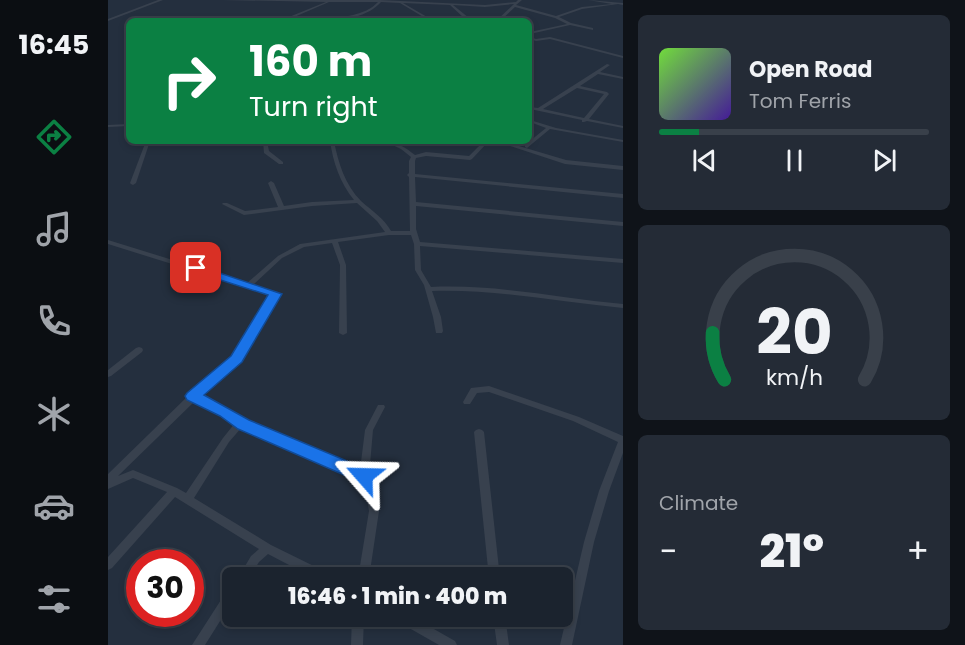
<!DOCTYPE html>
<html lang="en">
<head>
<meta charset="utf-8">
<style>
	:root { --surface:#1b232e; --page:#242b36; --text:#f1f3f6; --muted:#a0a4aa; --line:#39404a; --accent:#0b8043 }
	body { margin:0; font-family:Poppins,sans-serif; background:var(--page); color:var(--text); height:100vh; display:flex; flex-direction:column; font-size:22px; white-space:nowrap }
	* { box-sizing:border-box; margin:0 }
	p { font-size:20px; color:var(--muted) }
	.icon { flex:none; width:33px; height:33px; fill:none; stroke:currentColor; stroke-width:2; stroke-linecap:round; stroke-linejoin:round }
	.map { position:relative; flex:1; overflow:hidden }
	.details { display:flex; flex-direction:column; gap:15px; padding:15px; background:#0f1319; width:342px }
	.details>* { flex:none }
	.top-card { position:absolute; left:18px; top:18px; width:406px; height:126px; border-radius:9px; box-shadow:0 3px 9px #0003,0 0 0 2px var(--line); background:#0b8043; color:#fff; overflow:hidden }
	.speed { position:absolute; left:18px; top:549px; display:flex; gap:12px; font-size:30px; font-weight:700; text-align:center }
	.speed>* { display:grid; place-content:center; width:78px; height:78px; border-radius:50%; background:var(--surface); box-shadow:0 3px 9px #0003,0 0 0 2px var(--line); line-height:1 }
	.speed .limit { border:9px solid #d22; background:#fff; color:#111 }
	.pin { position:absolute; display:grid; place-items:center; width:51px; height:51px; color:#fff; margin:-26px; border-radius:12px; box-shadow:0 3px 9px #0006 }
	.me { position:absolute; width:66px; margin:-33px; rotate:295deg; stroke-linejoin:round; filter:drop-shadow(0 0 4px #0008) }
	.turn { display:flex; align-items:center; gap:21px; height:126px; padding:0 24px; font-size:27px }
	.turn .icon { width:78px; height:78px; stroke-width:2.5 }
	.turn b { display:block; font-size:42px; line-height:51px }
	.big { font-size:45px; font-weight:800; line-height:1.1 }
	.details .card { flex:1; display:flex; flex-direction:column; justify-content:center; gap:9px; min-width:0; padding:0 21px; border-radius:9px; background:var(--page) }
	.details .dial { align-items:center; gap:0 }
	.dial svg { height:156px; overflow:visible; fill:none; stroke:var(--line); stroke-width:7; stroke-linecap:round; text-anchor:middle }
	.dial text { fill:var(--text); stroke:none }
	.song { display:flex; align-items:center; gap:18px }
	.cover { width:72px; height:72px; border-radius:9px; background:linear-gradient(135deg,hsl(100 70% 55%),hsl(260 70% 35%)) }
	.played { height:6px; border-radius:3px; background:linear-gradient(90deg,var(--accent) 15%,var(--line) 15%) }
	.keys { display:flex; justify-content:space-around; direction:ltr }
	.heat { display:flex; justify-content:space-between; align-items:center; font-size:33px; direction:ltr }
	.trip { position:absolute; left:114px; top:567px; width:351px; height:60px; border-radius:9px; background:var(--surface); box-shadow:0 3px 9px #0003,0 0 0 2px var(--line); font-weight:800; line-height:60px; text-align:center }
	main { display:flex; flex:1; min-height:0 }
	.menu { display:flex; flex-direction:column; width:108px; justify-content:space-around; align-items:center; background:#0b0e12; color:var(--muted) }
	.menu .icon { width:42px; height:42px }
	.menu .active { color:var(--accent) }
	.menu b { font-size:27px; color:var(--text) }
	.map>svg:first-child { display:block }
	.lines { fill:none; stroke-linecap:round; stroke-linejoin:round }
	.minor { fill:#38414e; fill-rule:evenodd }
	.route { fill:#1a73e8; stroke:#114b97; stroke-width:1.5 }
</style>
</head>
<body>
<main>
<nav class="menu">
<b>16:45</b>
<svg class="icon active" aria-label="directions" viewBox="0 0 24 24"><path d="M12 3l9 9-9 9-9-9zM9 14v-3h6M13 9l2 2-2 2"/></svg>
<svg class="icon" aria-label="music" viewBox="0 0 24 24"><path d="M9 18V5l10-2v13"/><circle cx="6" cy="18" r="3"/><circle cx="16" cy="16" r="3"/></svg>
<svg class="icon" aria-label="phone" viewBox="0 0 24 24"><path d="M5 4h4l2 5-3 2q2 4 5 5l2-3 5 2v4C11 20 4 13 5 4z"/></svg>
<svg class="icon" aria-label="climate" viewBox="0 0 24 24"><path d="M12 3v18M4 7l16 10M4 17L20 7"/></svg>
<svg class="icon" aria-label="car" viewBox="0 0 24 24"><path d="M5 17H2v-5l4-1 3-4h7l3 4 3 1v5h-3M9 17h6M6 11h13"/><circle cx="7" cy="17" r="2"/><circle cx="17" cy="17" r="2"/></svg>
<svg class="icon" aria-label="filters" viewBox="0 0 24 24"><path d="M4 7h16M4 17h16"/><circle cx="9" cy="7" r="2"/><circle cx="15" cy="17" r="2"/></svg>
</nav>
<div class="map">
<svg width="515" height="645" viewBox="0 0 515 645">
	<rect width="100%" height="100%" fill="#242f3e"/>
	<g class="lines">
		<!-- minor -->
		<path class="minor" d="M50,0H55L0,21V19Z
			M114,0H272L377,5L408,2L410,0H414L408,5L448,16L474,7L504,4L480,0L515,3V5L510,4L474,9L451,17L463,23L485,28V30L462,25L422,34V32L459,24L447,18L407,7L392,21H388L406,4L377,7L345,5L361,18L350,21H343L356,18L342,5L295,3L326,21H322L292,3L273,2C261,16 236,21 218,21C235,15 256,17 270,2H221L177,21L176,19L218,2Z
			M422,37L428,39L442,37L515,56V58L442,39L428,41L422,39Z
			M499,64L502,65L492,72L515,77V79L490,74L472,86L499,92L501,94L481,119L515,126V128L479,121L476,122H474V120L422,109V107L430,108ZM469,88L496,94L476,118L435,109Z
			M422,120L448,128L515,140V142L442,129L419,148L417,147V145L438,128L422,122Z
			M21,124V126L0,127V125Z
			M38,141H42L28,183L25,185L23,184L22,183Z
			M155,141H159L161,151L175,162V164H171L156,153Z
			M222,141H226C230,162 237,185 253,201C264,211 276,218 283,231H302L301,177L299,175L301,173V161L303,157L293,149L276,141C288,141 298,148 307,155L318,152L361,156L376,141H381L364,159L362,160L318,156L308,158L307,161V174L515,194V198L307,177L308,202L515,222V226L308,206V229L312,242L515,259V263L312,246L313,270L323,287C388,284 451,298 515,304V308C451,302 389,289 324,291L333,317L335,331L334,333H328L325,317L316,285L307,270L306,244L303,235H281L230,242L238,265L239,333L235,335L231,333L232,265L224,243L196,247L174,258L145,285L170,292L171,294L132,361L117,371L92,396L120,410L139,422L252,470L257,430L270,405H276L277,407L265,430L261,476L268,494L271,511L261,578H250L261,511L258,494L252,478L134,427L121,442L86,498L163,545L222,574L223,578H206L160,554L151,562L141,578H130L143,556L151,549L67,497L4,568L0,570V557L59,492L25,478L0,489V474L82,394L111,367L126,357L163,295L0,244V240L139,283L170,256L192,244L277,232L269,221L249,203L204,206L136,215L114,204L115,203H119L137,211L170,207L160,183L163,181L166,183L176,206L204,202L246,200C232,183 225,162 222,141ZM87,401L114,414L127,423L115,438L78,493L69,488L25,470L10,476Z
			M387,141H394L458,160L515,166V170L457,164Z
			M31,347L34,348L35,350L34,352L3,376L0,377V370L28,348Z
			M381,386L471,417L515,436V453L501,491L486,542L464,645H452L476,542L491,491L510,442L465,421L381,392L369,393L362,404H356L355,402L363,388Z
			M371,429L374,430L376,432L392,578H381L366,432L368,430Z
			M124,588V602L97,645H84L120,589Z
			M244,616H256L255,645H243Z
			M285,616H303L347,641L349,645H331L287,620Z
			M385,616H397L401,645H389Z"/>
	</g>
	<!-- route -->
	<path class="route" d="M88,265L174,294L134,362L96,395L141,420L263,471L265,476L263,481H250L130,429L112,416L79,400L77,396L79,393L123,356L160,295L84,271L82,268Z"/>
</svg>
<div class="speed"><div class="limit">30</div></div>
<div class="pin" style="left:88px;top:268px;background:#d93025"><svg class="icon" aria-label="arrive" viewBox="0 0 24 24"><path d="M6 21V4h12l-3 4 3 4H6"/></svg></div>
<svg class="me" style="left:256px;top:476px" viewBox="-20 -20 40 40"><path d="M0-17L14 15 0 8-14 15z" fill="#1a73e8" stroke="#fff" stroke-width="4"/></svg>
<div class="trip">16:46 · 1 min · 400 m</div>
<div class="top-card">
<div class="turn"><svg class="icon" aria-label="right" viewBox="0 0 24 24"><path d="M7 20v-9h11M14 6l5 5-5 5"/></svg><div><b>160 m</b>Turn right</div></div>
</div>
</div>
<section class="details">
<div class="card">
<div class="song"><i class="cover"></i><div><b>Open Road</b><p>Tom Ferris</p></div></div>
<div class="played"></div>
<div class="keys"><svg class="icon" aria-label="previous" viewBox="0 0 24 24"><path d="M18 5L8 12l10 7zM5 5v14"/></svg><svg class="icon" aria-label="pause" viewBox="0 0 24 24"><path d="M8 5v14M16 5v14"/></svg><svg class="icon" aria-label="next" viewBox="0 0 24 24"><path d="M6 5l10 7-10 7zM19 5v14"/></svg></div>
</div>
<div class="card dial"><svg viewBox="0 0 100 80">
<path d="M14 69A42 42 0 1 1 86 69"/>
<path d="M14 69A42 42 0 0 1 8 45" stroke="#0b8043"/>
<text x="50" y="56" font-size="32" font-weight="700">20</text>
<text x="50" y="72" font-size="11">km/h</text>
</svg></div>
<div class="card"><p>Climate</p>
<div class="heat"><a>−</a><b class="big">21°</b><a>+</a></div>
</div>
</section>
</main>
</body>
</html>
